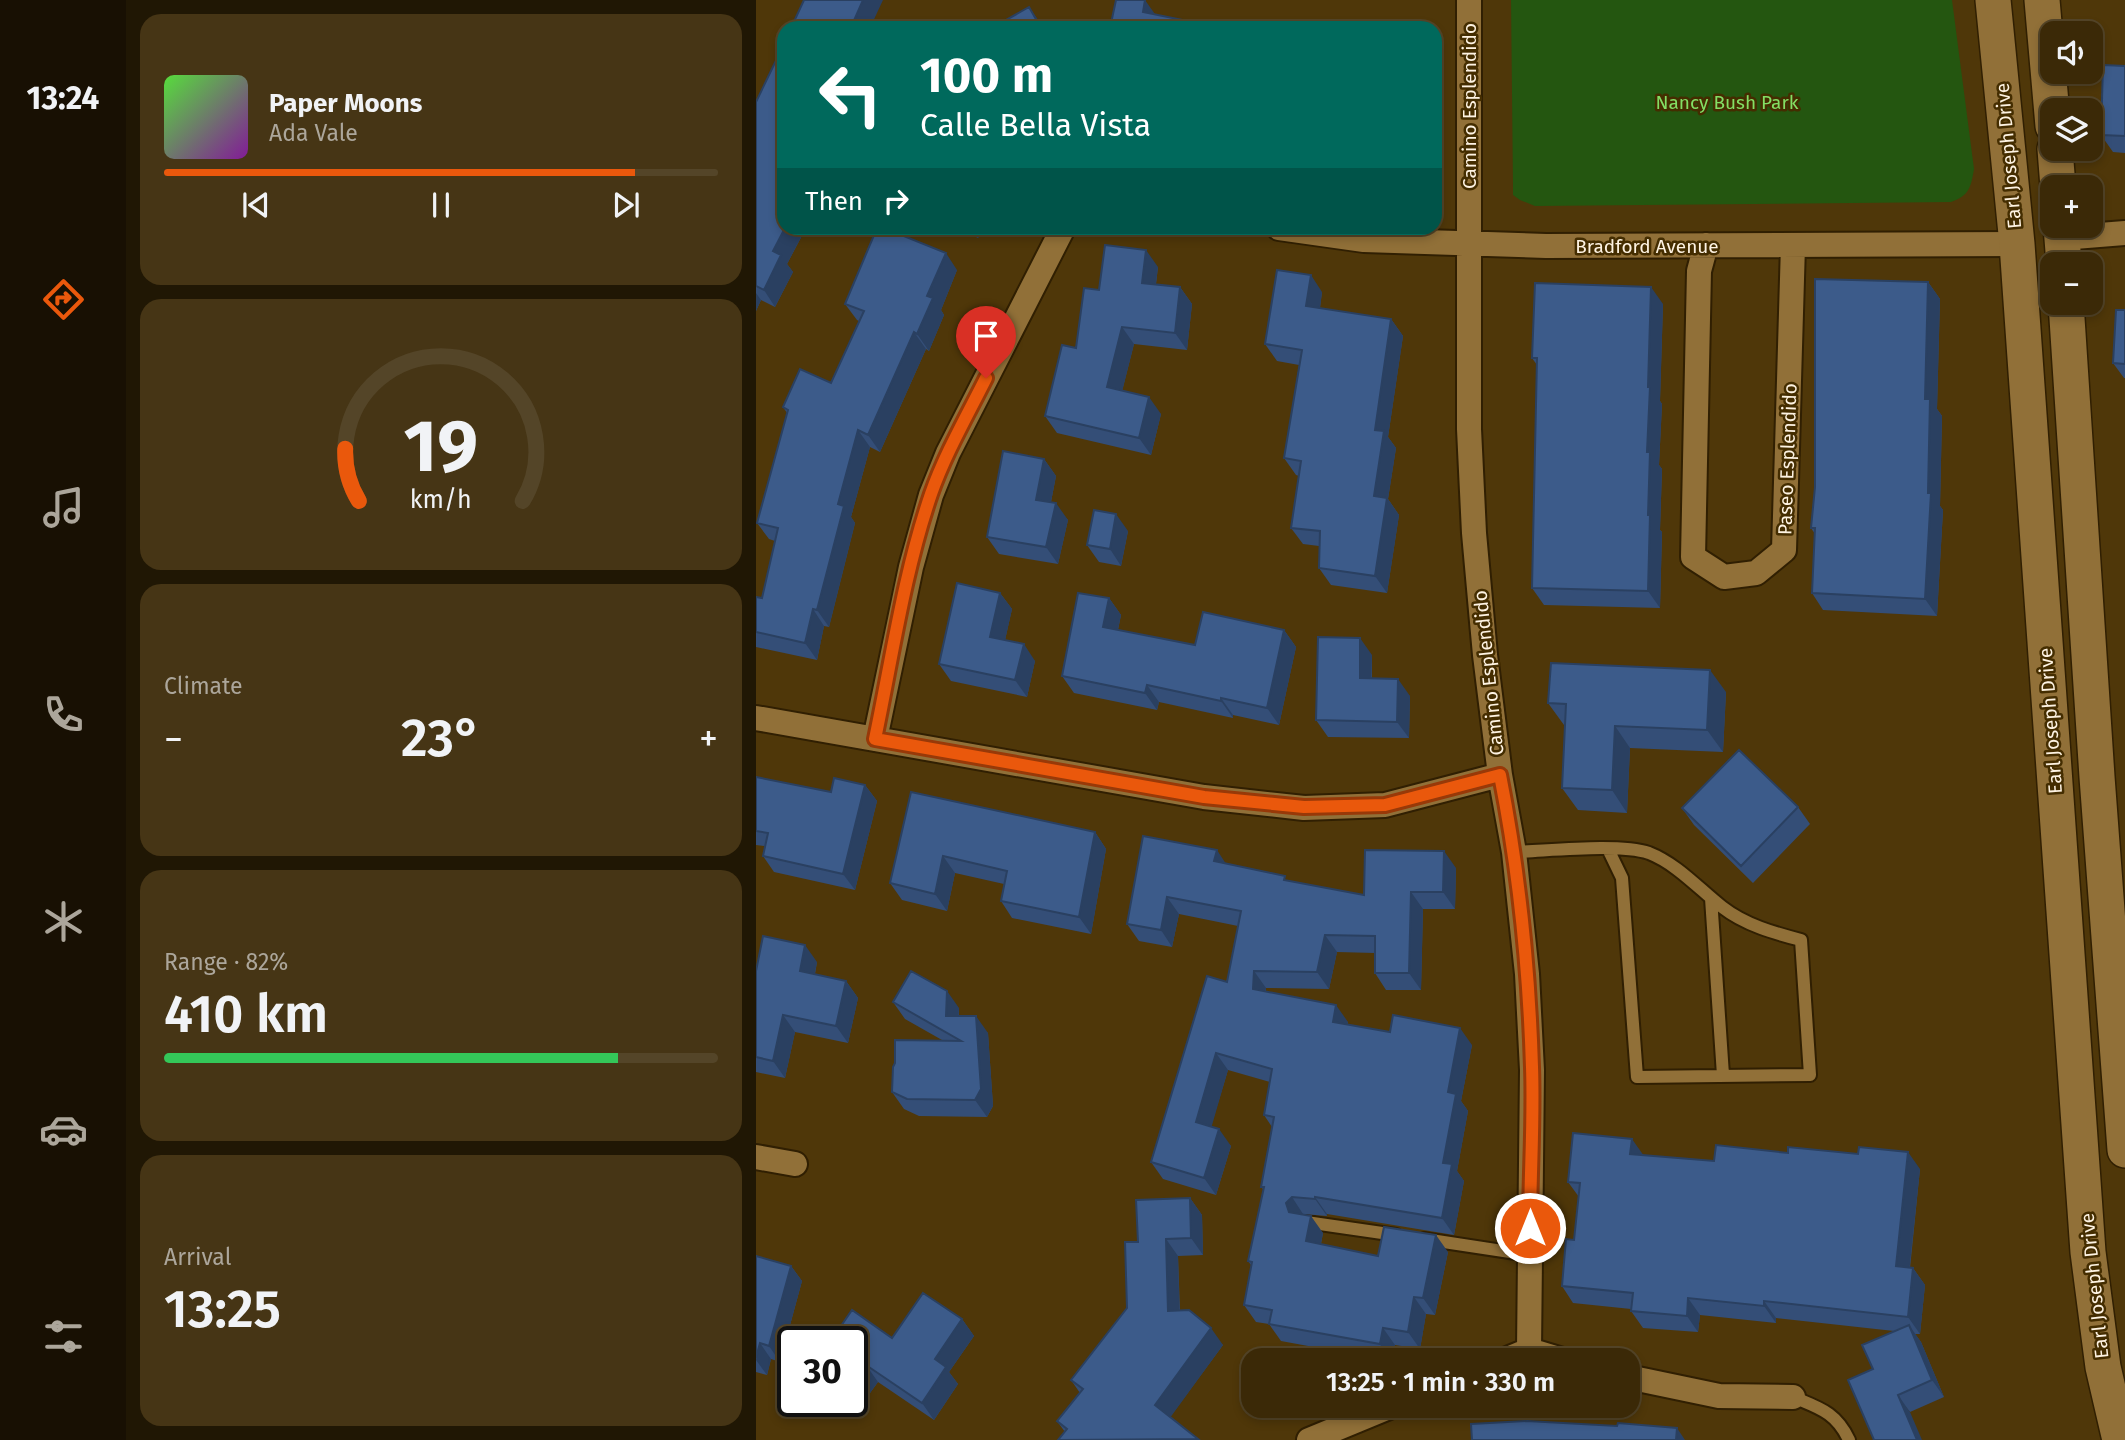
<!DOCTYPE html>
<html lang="en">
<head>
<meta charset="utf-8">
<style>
	:root { --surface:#3b2907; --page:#463515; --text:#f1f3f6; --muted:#aca69b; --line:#544528; --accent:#ea580c }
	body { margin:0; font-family:"Fira Sans",sans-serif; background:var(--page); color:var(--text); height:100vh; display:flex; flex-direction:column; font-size:26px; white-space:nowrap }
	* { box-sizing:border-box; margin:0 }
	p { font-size:23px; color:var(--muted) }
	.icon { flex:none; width:38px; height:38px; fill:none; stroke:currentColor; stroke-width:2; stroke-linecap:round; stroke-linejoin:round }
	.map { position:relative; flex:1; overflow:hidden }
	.drawer { display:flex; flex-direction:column; gap:14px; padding:14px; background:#201704; width:630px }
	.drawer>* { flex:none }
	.hud { position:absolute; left:21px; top:21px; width:665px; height:214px; border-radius:21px; box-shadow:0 4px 10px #0003,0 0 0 2px var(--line); background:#00695c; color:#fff; overflow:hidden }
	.tools { position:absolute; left:1284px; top:21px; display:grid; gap:14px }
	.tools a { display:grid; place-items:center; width:63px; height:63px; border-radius:14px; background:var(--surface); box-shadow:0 4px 10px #0003,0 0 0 2px var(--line); font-size:35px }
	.speed { position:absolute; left:21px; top:1326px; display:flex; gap:14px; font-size:35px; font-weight:700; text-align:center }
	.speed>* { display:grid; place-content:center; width:91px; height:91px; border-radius:50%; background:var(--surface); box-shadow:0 4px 10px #0003,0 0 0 2px var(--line); line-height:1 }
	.speed .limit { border:4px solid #111; border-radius:10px; background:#fff; color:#111 }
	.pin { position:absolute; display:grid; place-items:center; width:60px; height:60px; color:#fff; margin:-72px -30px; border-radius:50% 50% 50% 0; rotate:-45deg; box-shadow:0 0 7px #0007 }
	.pin .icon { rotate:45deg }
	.me { position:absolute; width:77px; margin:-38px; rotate:0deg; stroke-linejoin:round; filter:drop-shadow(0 0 5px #0008) }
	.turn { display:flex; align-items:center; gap:24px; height:147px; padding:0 28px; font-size:32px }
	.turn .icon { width:91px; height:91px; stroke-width:2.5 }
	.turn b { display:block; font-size:49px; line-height:60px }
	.then { display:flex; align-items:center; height:66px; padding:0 28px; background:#0003; gap:14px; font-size:26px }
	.big { font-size:52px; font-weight:600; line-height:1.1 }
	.drawer .widget { flex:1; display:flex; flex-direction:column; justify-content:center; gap:10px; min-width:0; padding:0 24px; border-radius:21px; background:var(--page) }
	.drawer .dial { align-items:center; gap:0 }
	.dial svg { height:182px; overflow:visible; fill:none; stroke:var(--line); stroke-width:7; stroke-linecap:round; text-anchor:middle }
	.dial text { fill:var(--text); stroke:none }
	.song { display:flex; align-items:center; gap:21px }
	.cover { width:84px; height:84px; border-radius:10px; background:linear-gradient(135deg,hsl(110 70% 55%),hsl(290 70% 35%)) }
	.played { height:7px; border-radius:4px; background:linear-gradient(90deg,var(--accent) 85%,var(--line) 85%) }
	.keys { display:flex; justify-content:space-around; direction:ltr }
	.heat { display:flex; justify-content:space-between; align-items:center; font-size:38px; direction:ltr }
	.charge { height:10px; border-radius:5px; background:linear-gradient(90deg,#34c759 82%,var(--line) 0) }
	.trip { position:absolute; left:485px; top:1348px; width:399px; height:70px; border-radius:21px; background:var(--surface); box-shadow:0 4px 10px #0003,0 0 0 2px var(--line); font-weight:600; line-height:70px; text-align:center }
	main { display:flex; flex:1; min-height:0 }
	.tabs { display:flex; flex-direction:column; width:126px; justify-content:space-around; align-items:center; background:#181003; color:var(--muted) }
	.tabs .icon { width:49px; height:49px }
	.tabs .selected { color:var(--accent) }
	.tabs b { font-size:32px; color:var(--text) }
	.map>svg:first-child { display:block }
	.green { fill:#245610 }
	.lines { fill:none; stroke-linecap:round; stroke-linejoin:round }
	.lane-casing { stroke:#301f02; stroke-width:16 }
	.street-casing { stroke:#301f02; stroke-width:28 }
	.secondary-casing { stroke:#301f02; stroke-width:38 }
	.lane { stroke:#917038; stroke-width:12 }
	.street { stroke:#917038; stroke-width:24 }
	.secondary { stroke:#917038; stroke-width:35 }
	.wall { fill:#344e77 }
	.shaded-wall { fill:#2a4061 }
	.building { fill:#3c5b8a; stroke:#2a4061; stroke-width:2 }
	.route-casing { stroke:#983908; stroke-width:18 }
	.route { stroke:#ea580c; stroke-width:12 }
	.labels { text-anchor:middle; stroke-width:5; stroke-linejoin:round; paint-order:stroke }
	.park-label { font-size:19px; fill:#83df64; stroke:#442d00 }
	.street-label { font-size:19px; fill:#fef3e2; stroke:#442d00 }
</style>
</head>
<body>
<main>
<nav class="tabs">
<b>13:24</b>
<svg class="icon selected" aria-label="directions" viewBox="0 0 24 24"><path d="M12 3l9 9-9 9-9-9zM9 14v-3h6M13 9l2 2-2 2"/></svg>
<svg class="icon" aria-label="music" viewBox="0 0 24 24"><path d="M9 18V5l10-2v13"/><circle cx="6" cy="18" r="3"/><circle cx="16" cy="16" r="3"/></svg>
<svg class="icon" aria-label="phone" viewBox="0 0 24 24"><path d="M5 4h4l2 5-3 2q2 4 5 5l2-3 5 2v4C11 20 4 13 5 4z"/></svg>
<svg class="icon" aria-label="climate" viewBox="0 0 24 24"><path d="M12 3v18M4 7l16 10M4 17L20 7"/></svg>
<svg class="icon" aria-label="car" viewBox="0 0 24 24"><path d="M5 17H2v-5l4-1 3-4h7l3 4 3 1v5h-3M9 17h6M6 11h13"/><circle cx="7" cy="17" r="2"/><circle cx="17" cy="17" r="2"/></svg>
<svg class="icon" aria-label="filters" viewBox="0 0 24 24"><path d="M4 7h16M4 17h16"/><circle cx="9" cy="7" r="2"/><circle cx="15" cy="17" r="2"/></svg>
</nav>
<section class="drawer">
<div class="widget">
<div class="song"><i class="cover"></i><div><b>Paper Moons</b><p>Ada Vale</p></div></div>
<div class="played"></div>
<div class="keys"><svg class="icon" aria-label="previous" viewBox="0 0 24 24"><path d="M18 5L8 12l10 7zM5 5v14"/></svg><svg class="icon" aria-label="pause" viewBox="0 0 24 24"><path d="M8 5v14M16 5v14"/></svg><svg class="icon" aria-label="next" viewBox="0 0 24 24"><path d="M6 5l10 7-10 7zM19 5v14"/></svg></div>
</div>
<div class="widget dial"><svg viewBox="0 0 100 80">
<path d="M14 69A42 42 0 1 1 86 69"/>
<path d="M14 69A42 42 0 0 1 8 46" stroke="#ea580c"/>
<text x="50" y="56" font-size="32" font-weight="700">19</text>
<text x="50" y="72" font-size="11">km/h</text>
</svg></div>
<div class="widget"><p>Climate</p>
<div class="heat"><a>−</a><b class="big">23°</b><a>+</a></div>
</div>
<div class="widget"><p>Range · 82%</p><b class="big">410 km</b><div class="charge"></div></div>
<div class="widget"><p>Arrival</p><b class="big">13:25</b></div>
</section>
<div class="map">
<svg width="1369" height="1440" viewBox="0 0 1369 1440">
	<rect width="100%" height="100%" fill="#4f3709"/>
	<!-- green -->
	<path class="green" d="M755,0H1196L1218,169C1215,187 1213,196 1195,202L779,206L764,200L757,195V187Z"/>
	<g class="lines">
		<defs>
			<path id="lane" d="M758,852C792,851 863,843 893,853C921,864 943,889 966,907C989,925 1018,933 1045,940L1054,1075L881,1077L866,878L852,849
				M955,898L967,1075
				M550,1222L640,1235
				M668,1239L773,1255
				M1037,1397C1063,1408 1080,1412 1093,1440"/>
			<path id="street" d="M713,0V429L718,533L729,655L744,775L758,852L771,974L776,1070L773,1350L806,1360
				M523,228L608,240L790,246L1261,244
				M1306,238L1369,233
				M950,245L943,271L937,557L968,577L1000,573L1028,550L1037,245
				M0,718L448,797L548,808L629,805L744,775
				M119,739L155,567L175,495L192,453L307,228
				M0,1157L39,1164
				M749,1360L773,1350
				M872,1377L963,1396L1037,1397
				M553,1440L638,1405"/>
			<path id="secondary" d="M1237,0L1261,244L1332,1252L1347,1367L1364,1440
				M1286,0L1297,126
				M1299,149L1302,187
				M1305,226L1308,264
				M1310,303L1341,777L1369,1150"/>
		</defs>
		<!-- lane casing -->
		<use href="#lane" class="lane-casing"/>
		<!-- street casing -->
		<use href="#street" class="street-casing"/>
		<!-- secondary casing -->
		<use href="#secondary" class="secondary-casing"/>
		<!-- lane -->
		<use href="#lane" class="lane"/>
		<!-- street -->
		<use href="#street" class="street"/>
		<!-- secondary -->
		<use href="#secondary" class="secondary"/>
	</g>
	<!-- wall -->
	<path class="wall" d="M1369,66V153L1357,152L1345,135Z
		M0,102L28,228H50L31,264L37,272L19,307L5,300L0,311Z
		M203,228H228L222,238Z
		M402,267L400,284L424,287L436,304L431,350L378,344L366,391L405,414L395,455L301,433L289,416L320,348L343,290Z
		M201,270L185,310L188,315L173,351L170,349L124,452L114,447L95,517L99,523L73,627L68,626L61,660L0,647V597L6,598L19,541L13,539L1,523L31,413L27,407L75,383L103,321L101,320L89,304Z
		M1172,282L1184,299L1181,409L1186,416L1184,506L1187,510L1181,616L1067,610L1056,593L1059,534L1055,528Z
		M566,292L564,308L635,319L647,336L632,437L640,448L632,499L643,515L631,593L575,585L563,568V546L547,544L535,528L543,476L540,475L528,458L543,365L521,361L509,344Z
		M907,304L904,401L906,404L903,465L906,469L904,530L906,532L904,608L788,605L776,588L781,365L776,358Z
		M1369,310V378H1368L1357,363Z
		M288,459L300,476L295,502L312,520L302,564L243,554L231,537Z
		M372,531L365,566L343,562L331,545Z
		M244,593L256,609L249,640L279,661L271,697L195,681L183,664Z
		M353,598L365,615L362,630L439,645L528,630L540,647L523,725L477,715V718L403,702L401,710L318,693L306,676Z
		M616,655V679L654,696L653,738L572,737L560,720Z
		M970,692L967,752L874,748L871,813L822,810L806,788L809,725H808L792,703Z
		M0,777L75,792L109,785L121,801L99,890L18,872L7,856L9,846L0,845Z
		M155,792L339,832L350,849L335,934L256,918L245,901L248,884L199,873L191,911L146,900L134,883Z
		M1042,807L1054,824L997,883L938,825L926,808Z
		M387,836L470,864L532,881L608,895L700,868L699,909H667L665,990H630L619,973V953L581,952L573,989L510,988V992L592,1022L591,1025L634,1032L716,1045L705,1101L712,1111L701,1171L708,1181L698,1235L571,1214V1216L547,1214L546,1215L567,1233L565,1244L622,1256L692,1252L679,1315L670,1314L664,1349L639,1345L636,1360H628L525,1341L513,1324L500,1322L488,1305L495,1265L492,1261L508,1190L505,1187L516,1127L508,1115L514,1082L472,1070L455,1126L475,1146L460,1195L407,1179L395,1162L471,982L482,926L423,914L416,947L383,941L371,924Z
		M61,962L59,974L90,981L102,998L92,1043L39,1032L29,1078L0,1072V971Z
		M137,1002L203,1008V1016L232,1033L237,1106L231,1117L163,1116L148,1109L136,1092L186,1040L149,1019Z
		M887,1155L958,1161L1164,1169L1154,1268H1157L1169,1285L1164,1334H1159L1165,1342L1188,1397L1154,1412L1117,1369L1138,1331L1020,1318V1323L944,1315L942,1332L887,1328L875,1311V1309L817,1303L806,1286L818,1240L823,1197L812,1182Z
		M434,1198L446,1215L447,1255L422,1256L424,1311L467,1345L414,1417L309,1432L301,1421L324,1393L315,1380L371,1308L382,1242Z
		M0,1256L35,1266L46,1281L24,1362L15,1359L11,1375L0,1372Z
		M206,1319L218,1336L193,1372L202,1384L178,1420L122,1382L114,1393L96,1381V1342L136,1338Z"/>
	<!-- shaded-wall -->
	<path class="shaded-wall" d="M107,0H127L114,28H99L96,25Z
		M389,0L401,17L387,12Z
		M273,7L285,24L288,28H285Z
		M28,174V195L22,186Z
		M29,228H50L31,264L37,272L19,307L8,290L17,251Z
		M215,228H228L222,238Z
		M390,250L402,267L398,299L386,283Z
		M190,253L201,270L185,310L188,315L173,351L161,334L171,296Z
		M555,275L566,292L562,323L550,306Z
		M1172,282L1184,299L1181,409L1186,416L1184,506L1187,510L1181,616L1169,599L1172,493L1169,399Z
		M424,287L436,304L431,350L419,333Z
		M895,287L907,304L904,401L906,404L903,465L906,469L904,530L906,532L904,608L892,591V387Z
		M0,293L5,300L0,311Z
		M635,319L647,336L632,437L640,448L632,499L643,515L631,593L619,576L618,496L619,430Z
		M366,327L378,344L363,404L351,387Z
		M158,332L170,349L124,452L112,435Z
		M393,397L405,414L395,455L383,438Z
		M102,430L114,447L95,517L99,523L73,627L61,610L82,504Z
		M288,459L300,476L292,517L280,500Z
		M300,503L312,520L302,564L290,547Z
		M360,514L372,531L365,566L354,549Z
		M244,593L256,609L246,654L234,637Z
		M353,598L365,615L359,644L347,627Z
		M57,609L68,626L61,660L49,643Z
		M528,630L540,647L523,725L511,708Z
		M604,638L616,655L615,695L604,678Z
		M268,644L279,661L271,697L259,680Z
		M954,670L970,692L967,752L951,730Z
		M642,679L654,696L653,738L641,722Z
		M391,685L403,702L401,710L389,693Z
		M465,698L477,715V718L465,701Z
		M859,726L874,748L871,813L856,790Z
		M109,785L121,801L99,890L87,874Z
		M339,832L350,849L335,934L323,917Z
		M461,850L472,867L458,861Z
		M688,851L700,868L699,909L687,892Z
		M187,856L199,873L191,911L179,894Z
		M655,892L667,909L665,990L653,973Z
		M411,897L423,914L416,947L405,930Z
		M569,935L581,952L573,989L561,972Z
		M49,945L61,962L56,988L44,971Z
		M498,971L510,988L508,1006L497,989Z
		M90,981L102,998L92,1043L80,1026Z
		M191,991L203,1008L202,1033L190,1016Z
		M580,1005L592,1022L588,1039L577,1022Z
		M27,1015L39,1032L29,1078L17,1061Z
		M220,1016L232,1033L237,1106L231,1117L219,1100Z
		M704,1028L716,1045L705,1101L712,1111L701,1171L708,1181L698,1235L686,1218L687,1163L692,1092Z
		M460,1053L472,1070L452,1139L440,1122Z
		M463,1129L475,1146L460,1195L448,1178Z
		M876,1139L888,1156L874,1154Z
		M1152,1152L1164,1169L1152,1283L1140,1266Z
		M536,1197L547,1214L542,1220L533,1212L530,1203Z
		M559,1197L571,1214V1216L559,1199Z
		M434,1198L446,1215L447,1255L435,1238Z
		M555,1216L567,1233L562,1258L550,1241Z
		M680,1235L692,1252L679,1315L667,1298Z
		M410,1239L422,1256L424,1328L412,1311Z
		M35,1266L46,1281L24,1362L13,1346Z
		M1157,1268L1169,1285L1164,1334L1152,1317Z
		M658,1297L670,1314L664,1349L652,1332Z
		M932,1298L944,1315L942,1332L931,1316Z
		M1008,1301L1020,1318V1323L1008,1306Z
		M206,1319L218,1336L193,1372L202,1384L178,1420L166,1403L179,1359Z
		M1153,1325L1165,1342L1188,1397L1176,1380Z
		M455,1328L467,1345L411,1422L399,1405Z
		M627,1328L639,1345L636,1360H635L624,1344Z
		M4,1343L15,1359L11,1375L0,1360Z
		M110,1365L122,1382L114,1393L102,1376Z
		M1142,1395L1154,1412L1166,1440H1161Z
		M921,1428L929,1440H920Z"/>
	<!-- building -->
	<path class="building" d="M48,0H107L96,25L103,28H35Z
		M360,0H389L387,12L466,28H354Z
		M273,7L285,28H236Z
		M473,24L495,28H472Z
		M28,44V174L22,186L28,189V228H29L17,251L25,255L8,290L0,286V102Z
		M1347,65L1369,66V136L1345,135Z
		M121,228H128L190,253L171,296L177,298L161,334L158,332L112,435L102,430L82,504L88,506L61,610L57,609L49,643L0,632V597L6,598L22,528L1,523L32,410L27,407L44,369L75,383L108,311L89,304Z
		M349,245L390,250L386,283L424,287L419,333L366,327L351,387L393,397L383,438L289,416L306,345L320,348L328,288L343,290Z
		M521,270L555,275L550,306L635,319L619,430L628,431L618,496L631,498L619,576L563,568L564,531L535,528L545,461L528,458L546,350L509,344Z
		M1059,279L1172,282L1169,399H1174L1172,493H1175L1169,599L1056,593L1059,528H1055L1059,487Z
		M779,283L895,287L892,387H894L891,452H894L892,515H894L892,591L776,588L781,358H776Z
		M1360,310H1369V364L1357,363Z
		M247,451L288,459L280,500L300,503L290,547L231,537Z
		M338,510L360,514L354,549L331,545Z
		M201,583L244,593L234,637L268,644L259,680L183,664Z
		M322,593L353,598L347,627L439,645L447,612L528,630L511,708L465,698V701L391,685L389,693L306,676Z
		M562,637L604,638V678L642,679L641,722L560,720Z
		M795,663L954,670L951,730L859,726L856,790L806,788L810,704L792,703Z
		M983,750L1042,807L985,866L926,808Z
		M0,777L75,792L78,778L109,785L87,874L7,856L12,833L0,831Z
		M155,792L339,832L323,917L245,901L251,871L187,856L179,894L134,883Z
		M387,836L461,850L458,861L529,876L528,880L608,895L609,850L688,851L687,892H655L653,973H619V936L569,935L561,972L498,971L497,989L580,1005L577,1022L634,1032L637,1015L704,1028L692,1092L700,1094L687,1163L696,1164L686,1218L559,1197V1199L536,1197L530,1203L533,1212L555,1216L550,1241L622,1256L628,1227L680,1235L667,1298L658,1297L652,1332L627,1328L624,1344L513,1324L516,1310L488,1305L496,1262L492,1261L508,1187H505L518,1117L508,1115L516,1069L460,1053L440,1122L463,1129L448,1178L395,1162L451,976L471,982L485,911L411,897L405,930L371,924Z
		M7,936L49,945L44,971L90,981L80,1026L27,1015L17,1061L0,1057V971Z
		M155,971L191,991L190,1016H220L225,1089L219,1100L151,1099L136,1092L137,1067L139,1063V1040L205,1041L137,1002Z
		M817,1133L876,1139L874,1154L958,1161L960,1145L1032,1153V1147L1102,1154L1103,1147L1152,1152L1140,1266L1157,1268L1152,1317L1008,1301V1306L932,1298L931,1316L875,1311L877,1293L806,1286L810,1239L818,1240L824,1183L812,1182Z
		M434,1198L435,1238L410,1239L412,1311L433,1310L455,1328L399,1405L442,1439L302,1440L311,1429L301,1421L327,1389L315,1380L371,1308L369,1242H382L380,1200Z
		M0,1256L35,1266L13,1346L4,1343L0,1358Z
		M167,1293L206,1319L179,1359L190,1367L166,1403L110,1365L102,1376L96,1372V1342H74L96,1310L136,1338Z
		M1153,1325L1176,1380L1142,1395L1161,1440H1118L1092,1380L1117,1369L1106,1345Z
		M771,1421L861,1426L862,1423L921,1428L920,1440H716L715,1424Z"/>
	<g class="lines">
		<defs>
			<path id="route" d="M230,378C211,416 189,454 175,494C148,573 136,658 119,739L448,797L548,807L629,805L744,775C763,871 773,969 776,1067C778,1120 774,1175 774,1228"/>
		</defs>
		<!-- route casing -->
		<use href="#route" class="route-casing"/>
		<!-- route -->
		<use href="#route" class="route"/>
	</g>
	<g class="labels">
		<!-- park labels -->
		<g class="park-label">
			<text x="971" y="109">Nancy Bush Park</text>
		</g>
		<!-- street labels -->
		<g class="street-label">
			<text transform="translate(713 106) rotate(-90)" y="7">Camino Esplendido</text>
			<text transform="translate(1252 156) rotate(-95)" y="7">Earl Joseph Drive</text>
			<text x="891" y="253">Bradford Avenue</text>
			<text transform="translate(1031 459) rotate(-88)" y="7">Paseo Esplendido</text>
			<text transform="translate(732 673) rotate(-96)" y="7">Camino Esplendido</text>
			<text transform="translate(1294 721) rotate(-94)" y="7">Earl Joseph Drive</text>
			<text transform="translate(1338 1286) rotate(-96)" y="7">Earl Joseph Drive</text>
		</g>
	</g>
</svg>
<div class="tools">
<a><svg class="icon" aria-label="sound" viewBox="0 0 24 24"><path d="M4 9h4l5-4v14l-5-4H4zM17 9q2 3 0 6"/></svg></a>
<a><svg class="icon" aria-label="layers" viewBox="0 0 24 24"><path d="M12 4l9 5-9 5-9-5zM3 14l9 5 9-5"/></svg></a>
<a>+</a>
<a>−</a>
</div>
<div class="speed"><div class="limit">30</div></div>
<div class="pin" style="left:230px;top:378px;background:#d93025"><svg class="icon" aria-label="arrive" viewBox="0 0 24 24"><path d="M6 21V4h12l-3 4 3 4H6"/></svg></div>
<svg class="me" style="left:774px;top:1228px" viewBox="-20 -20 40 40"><circle r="17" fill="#ea580c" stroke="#fff" stroke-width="3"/><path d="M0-11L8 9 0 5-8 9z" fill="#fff"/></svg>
<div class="trip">13:25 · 1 min · 330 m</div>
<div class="hud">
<div class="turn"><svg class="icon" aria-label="left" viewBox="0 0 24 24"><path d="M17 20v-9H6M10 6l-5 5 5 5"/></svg><div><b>100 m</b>Calle Bella Vista</div></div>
<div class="then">Then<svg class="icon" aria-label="right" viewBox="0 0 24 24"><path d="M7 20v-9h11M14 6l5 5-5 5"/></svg></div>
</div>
</div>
</main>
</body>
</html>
